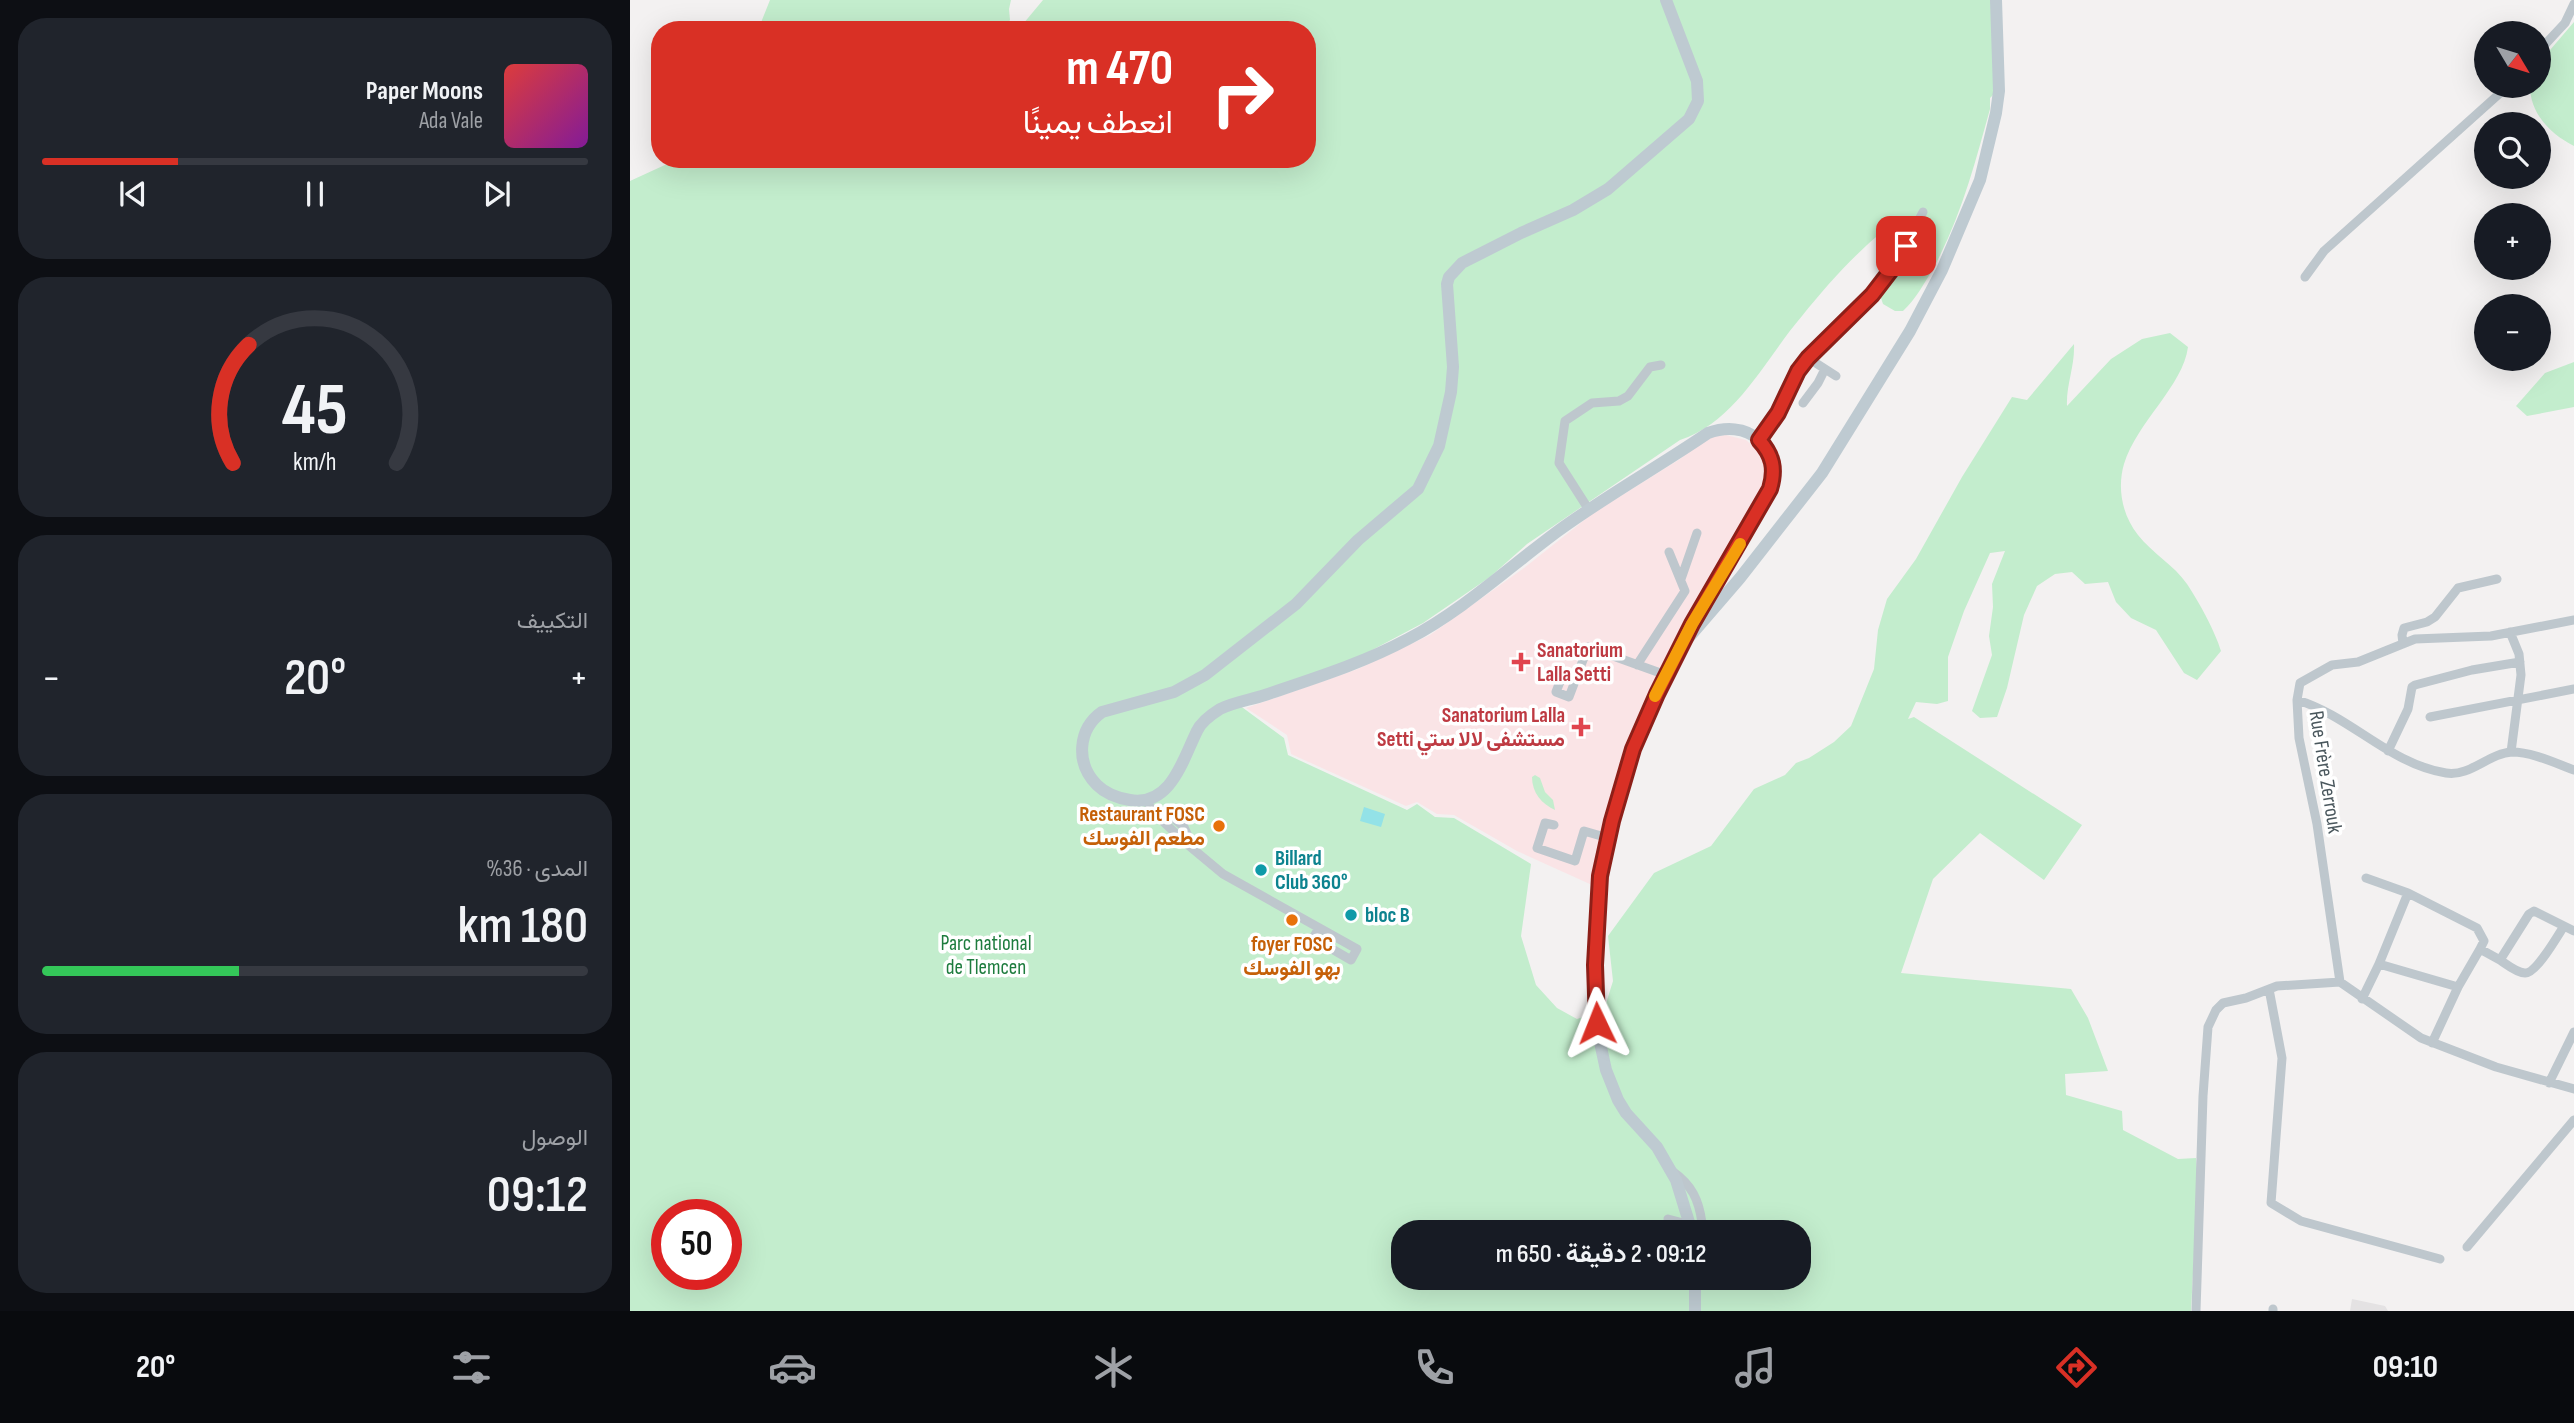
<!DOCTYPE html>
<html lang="ar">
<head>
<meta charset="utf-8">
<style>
	:root { --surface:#171b24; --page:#20242c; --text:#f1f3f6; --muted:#9ea1a6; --line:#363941; --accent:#d93025 }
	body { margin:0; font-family:"Sofia Sans Condensed",Vazirmatn,sans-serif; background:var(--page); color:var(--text); direction:rtl; height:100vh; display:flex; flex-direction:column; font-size:26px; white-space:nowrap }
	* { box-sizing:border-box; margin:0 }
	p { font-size:23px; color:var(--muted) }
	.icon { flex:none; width:38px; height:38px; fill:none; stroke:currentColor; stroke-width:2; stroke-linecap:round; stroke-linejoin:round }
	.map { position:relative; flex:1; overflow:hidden; direction:ltr }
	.side { display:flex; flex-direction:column; gap:18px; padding:18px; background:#0d0f14; width:630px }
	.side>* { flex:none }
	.hud { position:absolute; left:21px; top:21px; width:665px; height:147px; border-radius:28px; box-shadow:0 7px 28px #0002; direction:rtl; background:#d93025; color:#fff; overflow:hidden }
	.needle { width:46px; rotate:128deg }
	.buttons { position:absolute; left:1844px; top:21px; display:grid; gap:14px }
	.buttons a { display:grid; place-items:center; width:77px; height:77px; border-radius:50%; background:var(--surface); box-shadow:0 7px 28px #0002; font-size:35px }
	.speed { position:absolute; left:21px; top:1199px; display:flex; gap:14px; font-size:35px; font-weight:700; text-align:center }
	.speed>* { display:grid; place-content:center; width:91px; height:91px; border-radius:50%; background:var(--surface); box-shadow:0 7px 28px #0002; line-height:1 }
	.speed .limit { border:10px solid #d22; background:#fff; color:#111 }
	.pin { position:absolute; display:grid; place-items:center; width:60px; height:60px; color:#fff; margin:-30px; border-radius:14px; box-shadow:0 4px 10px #0006 }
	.me { position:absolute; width:77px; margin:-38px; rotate:358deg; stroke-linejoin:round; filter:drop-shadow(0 0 5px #0008) }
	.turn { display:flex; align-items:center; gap:24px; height:147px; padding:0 28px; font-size:32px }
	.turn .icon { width:91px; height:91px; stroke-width:2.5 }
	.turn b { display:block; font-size:49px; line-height:60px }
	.big { font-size:52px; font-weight:600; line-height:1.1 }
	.side .tile { flex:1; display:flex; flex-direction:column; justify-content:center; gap:10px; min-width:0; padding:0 24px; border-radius:28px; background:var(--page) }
	.side .dial { align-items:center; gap:0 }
	.dial svg { height:182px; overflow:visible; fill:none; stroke:var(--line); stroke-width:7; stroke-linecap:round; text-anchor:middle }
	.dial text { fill:var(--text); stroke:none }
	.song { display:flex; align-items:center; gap:21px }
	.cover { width:84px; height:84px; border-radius:10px; background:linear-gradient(135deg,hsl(0 70% 55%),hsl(290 70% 35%)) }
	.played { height:7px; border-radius:4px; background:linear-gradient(90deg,var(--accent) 25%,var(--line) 25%) }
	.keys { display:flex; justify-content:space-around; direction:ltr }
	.heat { display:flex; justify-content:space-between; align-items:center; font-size:38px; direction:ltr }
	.charge { height:10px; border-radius:5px; background:linear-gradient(90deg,#34c759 36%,var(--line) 0) }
	.trip { position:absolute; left:761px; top:1220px; width:420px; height:70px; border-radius:28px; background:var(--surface); box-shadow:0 7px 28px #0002; font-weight:600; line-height:70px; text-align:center; direction:rtl }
	.tab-bar { display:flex; height:112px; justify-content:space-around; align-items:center; background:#090b0e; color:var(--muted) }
	.tab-bar .icon { width:49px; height:49px }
	.tab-bar .active { color:var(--accent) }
	.tab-bar b { font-size:32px; color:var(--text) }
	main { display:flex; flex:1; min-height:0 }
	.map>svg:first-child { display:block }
	.education { fill:#e4e2e3 }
	.medical { fill:#fae4e6 }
	.green { fill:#c3edcd; fill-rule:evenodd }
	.water { fill:#93e2e7 }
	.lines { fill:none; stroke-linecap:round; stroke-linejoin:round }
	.minor { stroke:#bec7cd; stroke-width:9 }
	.secondary { stroke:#becad1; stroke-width:12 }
	.route-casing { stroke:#8d1f18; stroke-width:18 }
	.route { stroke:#d93025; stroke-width:12 }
	.slow { stroke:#f59e0b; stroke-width:12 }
	.health-dot { fill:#e0444e; stroke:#fff; stroke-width:2.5 }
	.food-dot { fill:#e8710a; stroke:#fff; stroke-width:2.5 }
	.culture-dot { fill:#0f9aa8; stroke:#fff; stroke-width:2.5 }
	.labels { text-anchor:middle; stroke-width:7; stroke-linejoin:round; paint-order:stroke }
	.health-label { font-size:21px; font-weight:bold; fill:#be3a42; stroke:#fff; text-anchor:start }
	.street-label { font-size:21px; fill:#4a575d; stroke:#fff }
	.food-label { font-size:21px; font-weight:bold; fill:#c56008; stroke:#fff; text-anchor:end }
	.culture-label { font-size:21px; font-weight:bold; fill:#0d838f; stroke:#fff; text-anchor:start }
	.park-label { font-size:21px; fill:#1e7c3e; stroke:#fff }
</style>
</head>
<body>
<main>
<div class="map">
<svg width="1944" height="1311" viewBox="0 0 1944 1311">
	<rect width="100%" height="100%" fill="#f3f1f1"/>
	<!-- education -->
	<path class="education" d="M1722,1299L1755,1306L1758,1311H1720Z"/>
	<!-- medical -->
	<path class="medical" d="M1096,435L1116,440L1127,450L1135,460L1136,483L1125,508L1070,600L974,832L962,885L887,851L824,815L807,814L787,802L776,806L661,754L657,735L616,708L728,669L800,635L894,568L962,514L1050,459L1067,446L1082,437Z"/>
	<!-- green -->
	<path class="green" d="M140,0H381L379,9L380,20L374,30H128Z
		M413,0H1363V95L1360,98V109C1345,163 1331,217 1304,267C1295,282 1286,299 1273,311H1265L1253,304L1250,295L1265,275L1262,237L1253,231C1224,255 1196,286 1172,316C1135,359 1107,421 1050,440L897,544L860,577L793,623L729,657L605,702L654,738L658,755L777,810L787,804L805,817L824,818L901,864L891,936L906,985L927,1008L947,1019L974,1010L983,981L978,936L1024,873L1081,846L1124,789L1155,775L1166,763L1179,758L1204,742L1221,726L1244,669L1248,630L1257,599L1286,559L1332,477L1382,397L1397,400L1444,344C1445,366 1436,385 1437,406L1481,359L1512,339L1540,333L1558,347C1553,386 1507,422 1494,464C1487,488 1492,515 1508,535C1522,553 1544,565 1557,584C1569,602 1585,631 1591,651L1567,680L1554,673L1526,630L1501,618L1486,602L1478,582L1455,584L1442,572L1425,574L1407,586L1394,615L1377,688L1367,717L1350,718L1342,711L1362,655L1359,636L1363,607L1362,584L1375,551L1360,553L1334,611L1318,657V701L1307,704L1286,702L1278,719L1284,717L1452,825L1414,880L1350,833L1303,879L1271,973L1441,989L1458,1018L1478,1071L1435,1074L1436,1095L1492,1111L1493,1130L1548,1159L1566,1158L1568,1180L1561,1311H0V181L37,164L72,167L78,159H677V30H388ZM37,1214H96V1274H37ZM774,1232H1169V1278H774Z
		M1944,22V146C1920,134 1900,113 1900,86H1909V63Z
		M1944,362V407L1897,416L1886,406L1915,373Z
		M905,775L910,778L915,792L923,800L925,810C912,804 902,793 902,777Z"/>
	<!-- water -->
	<path class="water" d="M734,807L755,814L751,827L730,821Z"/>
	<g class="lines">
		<!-- minor -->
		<path class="minor" d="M1909,51L1935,23L1944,4
			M1675,277L1694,251L1878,86
			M1178,358L1206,376
			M1173,403L1188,383L1195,369
			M1129,440L1148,413L1168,371L1188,345L1247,289L1265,265L1293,212
			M959,510L929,463L935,421L962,403L989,401L998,396L1020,367L1031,365
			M1051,579L1067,533
			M1880,632L1889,654L1891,675L1881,752
			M1773,644L1772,635L1774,628L1797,622L1805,617L1828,588L1867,579
			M1007,665L1055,591L1039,552
			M946,678L933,674L926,692L939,697L958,647L1036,675
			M1667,700L1670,683L1702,665L1728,662L1785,639L1861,636L1944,620
			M1800,717L1944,689
			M1758,751L1778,709L1782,687L1785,685L1842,670L1890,662
			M516,800L524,813L557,844L593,874L727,949L721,960L683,938L689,928
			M529,817L535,811L554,827L558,836L554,842
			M924,825L915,823L907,848L945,861L954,831L978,838
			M1736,878L1778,893L1749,964
			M1778,893L1847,928L1854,941L1850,949
			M1870,960C1876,964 1887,973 1895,973C1906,974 1928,935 1934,926
			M1710,982L1687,824L1669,738L1667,700C1721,716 1759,764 1816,773C1840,777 1859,753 1882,752C1902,752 1925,763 1944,770
			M1639,989L1652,1058L1641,1203L1671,1221L1810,1259
			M1732,999L1749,964L1828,987
			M1802,1043L1828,987L1850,949L1870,960L1899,914L1904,911L1944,931
			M1919,1083L1944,1032
			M1042,1171C1062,1185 1069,1200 1072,1223L1062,1231
			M1039,1232L1038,1219L1061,1225
			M1837,1247L1944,1120
			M1566,1311L1573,1096L1578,1027L1586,1010L1593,1003L1616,998L1647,986L1710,982L1791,1038L1866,1067L1944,1089
			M1643,1311V1309"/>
		<!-- secondary -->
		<path class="secondary" d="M1036,0L1067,81L1068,101L1059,119L978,189L943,210L891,233L832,263L819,277L817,284L823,367L821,392L809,446L788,489L728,540L666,604L575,675L544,692L472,712C448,729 445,763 467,785C476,794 487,798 500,800C541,807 553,759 567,731C571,722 582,714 590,709C604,702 620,700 635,695C685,678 731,664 778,639C832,611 878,568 928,531C976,496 1028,467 1078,433C1095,427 1115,427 1129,440C1140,450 1146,463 1143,478C1140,493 1130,508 1122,521C1100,562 1073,600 1054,643
			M1062,1232L1046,1180L1027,1147L996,1113L988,1100L976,1070L971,1047L967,1023L965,965L970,876L982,821L1003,749L1017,716L1054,643L1110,578L1192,473L1280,331L1312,270L1350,180L1366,113L1369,91L1366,0
			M1065,1278V1311"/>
	</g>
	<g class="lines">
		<defs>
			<path id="route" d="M967,1023L965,965L970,876L982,821L1003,749L1027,694L1062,624L1140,489C1146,469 1143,455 1129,440L1148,413L1168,371L1178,358L1242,295L1265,265L1276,246"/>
		</defs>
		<!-- route casing -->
		<use href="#route" class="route-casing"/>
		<!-- route -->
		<use href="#route" class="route"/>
		<!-- slow -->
		<path class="slow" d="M1025,696L1062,624L1110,544"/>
	</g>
	<!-- markers -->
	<g class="health-dot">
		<path d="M887.5 651.5h7v7h7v7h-7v7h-7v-7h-7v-7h7z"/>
		<path d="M947.5 716.5h7v7h7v7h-7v7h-7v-7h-7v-7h7z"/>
	</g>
	<g class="food-dot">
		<circle cx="589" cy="826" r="7"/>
		<circle cx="662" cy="920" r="7"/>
	</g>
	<g class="culture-dot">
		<circle cx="631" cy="870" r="7"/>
		<circle cx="721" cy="915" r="7"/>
	</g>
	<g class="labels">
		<!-- health labels -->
		<g class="health-label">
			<text x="907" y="657">Sanatorium<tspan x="907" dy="24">Lalla Setti</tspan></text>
			<text x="935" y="722" text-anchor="end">Sanatorium Lalla<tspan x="935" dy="24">Setti مستشفى لالا ستي</tspan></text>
		</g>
		<!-- street labels -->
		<g class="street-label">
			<text transform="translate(1696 772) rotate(81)" y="7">Rue Frère Zerrouk</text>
		</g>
		<!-- food labels -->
		<g class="food-label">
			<text x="575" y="821">Restaurant FOSC<tspan x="575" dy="24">مطعم الفوسك</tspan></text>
			<text x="662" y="951" text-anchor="middle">foyer FOSC<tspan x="662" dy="24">بهو الفوسك</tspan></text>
		</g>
		<!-- culture labels -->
		<g class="culture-label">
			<text x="645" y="865">Billard<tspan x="645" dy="24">Club 360°</tspan></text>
			<text x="735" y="922">bloc B</text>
		</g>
		<!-- park labels -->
		<g class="park-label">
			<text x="356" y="950">Parc national<tspan x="356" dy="24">de Tlemcen</tspan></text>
		</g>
	</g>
</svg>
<div class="buttons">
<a><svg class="needle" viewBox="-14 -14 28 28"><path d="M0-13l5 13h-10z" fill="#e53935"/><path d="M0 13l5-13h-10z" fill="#9ea1a6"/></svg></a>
<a><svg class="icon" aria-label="search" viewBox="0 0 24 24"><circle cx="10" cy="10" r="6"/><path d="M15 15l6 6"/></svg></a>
<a>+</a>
<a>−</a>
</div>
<div class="speed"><div class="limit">50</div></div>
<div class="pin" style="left:1276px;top:246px;background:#d93025"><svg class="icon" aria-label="arrive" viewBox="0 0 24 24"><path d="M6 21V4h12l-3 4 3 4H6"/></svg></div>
<svg class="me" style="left:967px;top:1023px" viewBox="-20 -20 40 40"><path d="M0-17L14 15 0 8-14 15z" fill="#d93025" stroke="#fff" stroke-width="4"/></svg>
<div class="trip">09:12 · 2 دقيقة · 650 m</div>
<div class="hud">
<div class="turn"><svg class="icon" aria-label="right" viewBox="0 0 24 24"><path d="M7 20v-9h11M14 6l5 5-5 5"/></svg><div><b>470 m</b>انعطف يمينًا</div></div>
</div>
</div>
<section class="side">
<div class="tile">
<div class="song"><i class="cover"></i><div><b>Paper Moons</b><p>Ada Vale</p></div></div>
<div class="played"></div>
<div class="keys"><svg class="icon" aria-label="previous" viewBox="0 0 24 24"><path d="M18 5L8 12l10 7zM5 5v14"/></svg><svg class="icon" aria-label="pause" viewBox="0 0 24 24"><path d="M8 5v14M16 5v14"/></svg><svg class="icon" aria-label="next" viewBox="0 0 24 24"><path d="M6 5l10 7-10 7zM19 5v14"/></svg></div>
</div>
<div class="tile dial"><svg viewBox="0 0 100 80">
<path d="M14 69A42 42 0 1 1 86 69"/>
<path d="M14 69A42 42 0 0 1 21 17" stroke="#d93025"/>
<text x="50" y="56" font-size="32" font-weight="700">45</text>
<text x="50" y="72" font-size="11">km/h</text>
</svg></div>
<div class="tile"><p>التكييف</p>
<div class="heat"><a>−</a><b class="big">20°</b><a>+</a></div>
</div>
<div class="tile"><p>المدى · 36%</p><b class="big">180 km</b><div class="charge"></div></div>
<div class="tile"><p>الوصول</p><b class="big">09:12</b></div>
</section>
</main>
<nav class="tab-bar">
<b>09:10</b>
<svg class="icon active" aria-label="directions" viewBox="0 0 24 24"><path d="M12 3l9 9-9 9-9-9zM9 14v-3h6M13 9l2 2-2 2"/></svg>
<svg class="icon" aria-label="music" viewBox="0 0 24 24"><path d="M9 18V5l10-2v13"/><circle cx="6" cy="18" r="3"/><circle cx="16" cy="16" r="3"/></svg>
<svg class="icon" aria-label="phone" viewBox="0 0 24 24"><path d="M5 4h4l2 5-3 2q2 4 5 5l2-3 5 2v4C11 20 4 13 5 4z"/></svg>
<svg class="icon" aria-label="climate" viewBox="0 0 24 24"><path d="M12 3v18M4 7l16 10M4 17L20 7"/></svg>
<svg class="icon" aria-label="car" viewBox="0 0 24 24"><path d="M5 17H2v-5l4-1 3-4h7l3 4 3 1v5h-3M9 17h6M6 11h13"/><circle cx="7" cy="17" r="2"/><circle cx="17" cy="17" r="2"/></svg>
<svg class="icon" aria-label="filters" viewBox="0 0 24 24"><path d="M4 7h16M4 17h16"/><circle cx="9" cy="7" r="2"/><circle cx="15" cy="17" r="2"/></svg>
<b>20°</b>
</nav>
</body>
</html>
